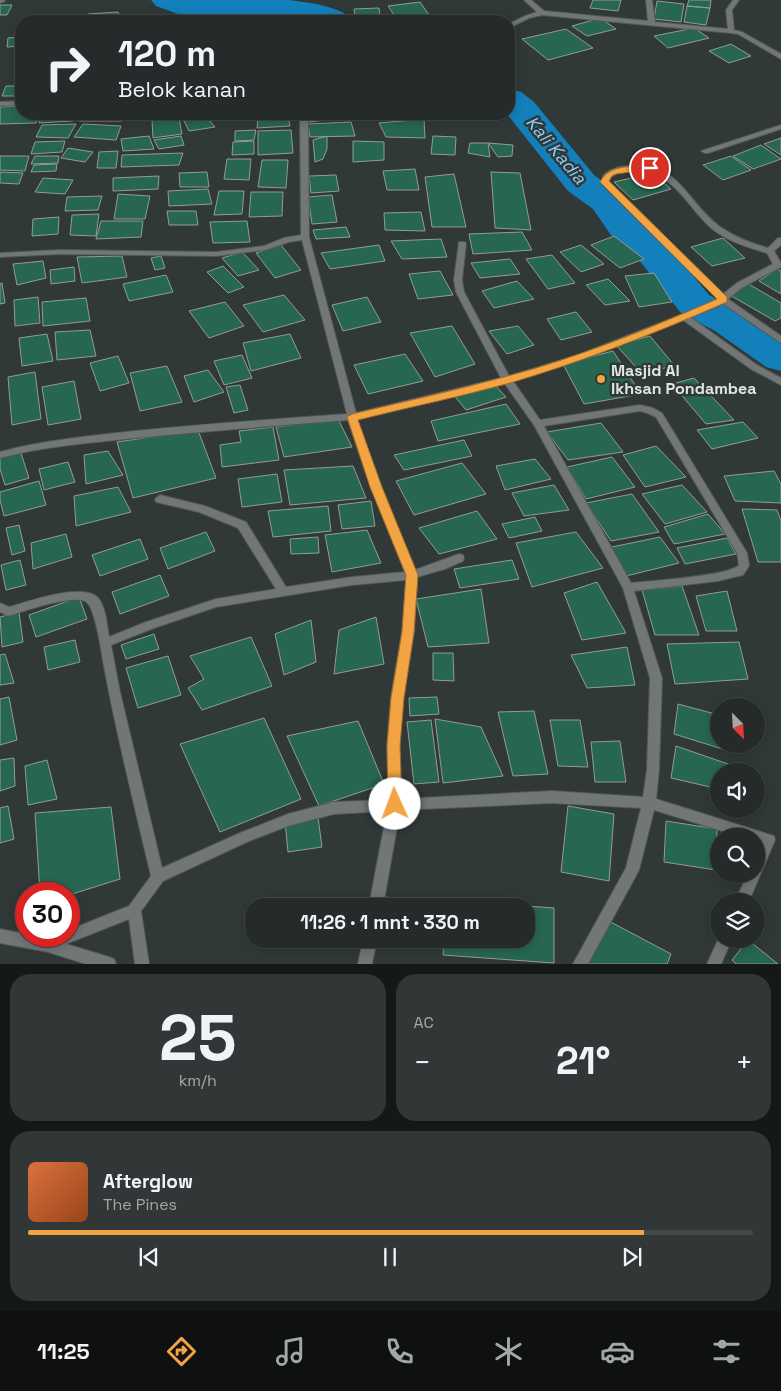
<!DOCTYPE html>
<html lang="id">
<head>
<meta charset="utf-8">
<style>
	:root { --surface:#252b2a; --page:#313736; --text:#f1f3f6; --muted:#a3a7a8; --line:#424747; --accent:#f3a442 }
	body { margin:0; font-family:"Space Grotesk",sans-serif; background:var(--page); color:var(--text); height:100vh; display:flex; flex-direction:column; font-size:19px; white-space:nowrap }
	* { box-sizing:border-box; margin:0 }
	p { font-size:16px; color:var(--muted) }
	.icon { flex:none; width:28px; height:28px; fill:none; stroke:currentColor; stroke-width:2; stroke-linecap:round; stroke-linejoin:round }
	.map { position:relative; height:964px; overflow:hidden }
	.drawer { display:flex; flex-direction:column; gap:10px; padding:10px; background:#141817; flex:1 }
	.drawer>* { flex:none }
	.hud { position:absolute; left:15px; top:15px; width:500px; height:105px; border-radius:20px; box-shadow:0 2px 12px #0003,0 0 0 1px var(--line); background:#252b2a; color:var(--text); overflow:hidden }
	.needle { width:32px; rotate:156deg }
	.buttons { position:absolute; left:710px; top:698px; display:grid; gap:10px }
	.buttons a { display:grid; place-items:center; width:55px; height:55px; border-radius:50%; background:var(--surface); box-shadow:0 2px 12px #0003,0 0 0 1px var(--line); font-size:25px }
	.speed { position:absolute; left:15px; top:882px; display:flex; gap:10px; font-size:25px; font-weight:700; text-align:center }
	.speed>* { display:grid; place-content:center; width:65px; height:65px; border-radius:50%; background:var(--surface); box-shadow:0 2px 12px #0003,0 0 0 1px var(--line); line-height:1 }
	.speed .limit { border:8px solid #d22; background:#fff; color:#111 }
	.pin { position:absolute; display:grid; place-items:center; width:42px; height:42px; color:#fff; margin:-21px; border:2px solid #fff; border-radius:50%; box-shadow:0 1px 5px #0007 }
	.me { position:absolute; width:55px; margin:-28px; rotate:358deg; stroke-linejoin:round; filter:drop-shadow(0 0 4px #0008) }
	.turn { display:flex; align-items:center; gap:18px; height:105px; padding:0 20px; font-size:22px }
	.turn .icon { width:65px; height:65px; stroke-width:2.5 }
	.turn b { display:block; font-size:35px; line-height:42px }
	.big { font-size:38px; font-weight:600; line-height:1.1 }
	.drawer .widget { flex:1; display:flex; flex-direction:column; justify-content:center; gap:8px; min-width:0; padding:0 18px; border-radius:20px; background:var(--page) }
	.drawer .dial { align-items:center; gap:0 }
	.dial b { font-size:65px; line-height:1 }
	.song { display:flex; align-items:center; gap:15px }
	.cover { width:60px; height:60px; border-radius:8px; background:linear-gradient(135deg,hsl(20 70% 55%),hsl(20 70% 35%)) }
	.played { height:5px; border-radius:2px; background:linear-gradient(90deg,var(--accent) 85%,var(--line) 85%) }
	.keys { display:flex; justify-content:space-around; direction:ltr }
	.heat { display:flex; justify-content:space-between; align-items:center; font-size:28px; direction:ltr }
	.drawer .tiles { flex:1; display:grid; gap:10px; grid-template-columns:1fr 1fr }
	.widget:last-child { grid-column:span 2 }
	.trip { position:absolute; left:245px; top:898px; width:290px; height:50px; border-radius:20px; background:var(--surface); box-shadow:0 2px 12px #0003,0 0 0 1px var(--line); font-weight:600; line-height:50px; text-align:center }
	.tab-bar { display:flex; height:80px; justify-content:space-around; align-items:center; background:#0f1111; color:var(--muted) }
	.tab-bar .icon { width:35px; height:35px }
	.tab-bar .active { color:var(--accent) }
	.tab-bar b { font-size:22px; color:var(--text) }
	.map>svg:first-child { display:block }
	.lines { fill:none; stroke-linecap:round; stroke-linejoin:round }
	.river { fill:#1380bb; fill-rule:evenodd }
	.building { fill:#276751; stroke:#939b98 }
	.street-casing { stroke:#505857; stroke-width:2 }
	.street { fill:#737677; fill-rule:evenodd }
	.route { fill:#f3a442; stroke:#9e6b2b }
	.poi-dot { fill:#f3a442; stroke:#313938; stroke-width:2 }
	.labels { text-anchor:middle; stroke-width:5; stroke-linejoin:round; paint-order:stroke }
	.poi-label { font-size:16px; font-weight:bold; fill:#dfe4e4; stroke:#313938; text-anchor:start }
	.water-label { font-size:18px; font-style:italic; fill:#8acbfa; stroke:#313938 }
</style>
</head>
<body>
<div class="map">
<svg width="781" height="964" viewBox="0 0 781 964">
	<rect width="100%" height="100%" fill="#313938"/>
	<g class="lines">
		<!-- river -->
		<path class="river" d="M151,0H289C306,2 344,7 354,21H309L289,18L178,14L156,6Z
			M509,89L521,92L534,102L594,175L619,193L637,219L663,239L709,295L745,313L781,337V371L766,367L715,331L681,313L635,255L611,235L593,209L568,191L507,114H509Z"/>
	</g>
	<!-- building -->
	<path class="building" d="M593,0H621L618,11L590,8Z
		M689,0H711L710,8L687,6Z
		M657,1L684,4L681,22L654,19Z
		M420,2L429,15L396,18L388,6Z
		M0,5H12L7,15H0Z
		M687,6L710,8L706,25L684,22Z
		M379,8L381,21H356L354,9Z
		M118,12L120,20L89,21L88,14Z
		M600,18L616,29L587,36L572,26Z
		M694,28L709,38L668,48L654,36Z
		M566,29L593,48L548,60L522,39Z
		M21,37V46L7,47L8,38Z
		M731,44L751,56L729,63L709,51Z
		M6,86H21L20,96H2Z
		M21,106V114H38L36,123L0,124V107Z
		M42,114H75L73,121L39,123Z
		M81,114H124L122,121H79Z
		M154,114H173V116L156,118Z
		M204,114L215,127L189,131L183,119Z
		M306,114H340L343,118L309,122Z
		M442,114H485L443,118Z
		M288,115L290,126L257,128L258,118Z
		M179,118L182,134L153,138L152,120Z
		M424,119L425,138L386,137L379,123Z
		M351,122L355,136L310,137L308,124Z
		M76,124L68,138L36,137L42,125Z
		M83,124L121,126L116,140L74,137Z
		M256,130L254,140L235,141V131Z
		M291,130L293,153L258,155V131Z
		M149,136L154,149L123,151L121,139Z
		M181,136L184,145L159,149L154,140Z
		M327,136V149L323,159L315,162L313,140Z
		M433,136L456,137L455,155L431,154Z
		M781,138V155L764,144Z
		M65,141L62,152L31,154L35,142Z
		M254,141V154L232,155L233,142Z
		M353,141L384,142V160L353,162Z
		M470,143H488L490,157L468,153Z
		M488,143L513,145L512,156L498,157Z
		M761,145L781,159L753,169L733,156Z
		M68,148L93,152L85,162L61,158Z
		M118,151L116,168H97L99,152Z
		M183,153L179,165L121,167L122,155Z
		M0,156H29L25,171L0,170Z
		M35,156H59L58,163L31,164Z
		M731,156L751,170L723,180L703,165Z
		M227,159H251L249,180L224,179Z
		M262,160H288L286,188L258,187Z
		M57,164L56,171L31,172L34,165Z
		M415,169L419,190H387L383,171Z
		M0,172L23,173L19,184L0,183Z
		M207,172L209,187H180L179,173Z
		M491,172L520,173L531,230L495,228Z
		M653,173L671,189L633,200L614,182Z
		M454,174L466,227H432L425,177Z
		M336,175L339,191L311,193L309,176Z
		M159,176L158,189L113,191V178Z
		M43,178L73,180L65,194L35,192Z
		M208,189L212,204L169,206L168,191Z
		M219,191H244L242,214L214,215Z
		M251,192H283L282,216L249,217Z
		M118,194L150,196L145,219H114Z
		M332,195L337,222L312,224L308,197Z
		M102,196L98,210L65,211L67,197Z
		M167,211H196L198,225H169Z
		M421,212L425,231L385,230L384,213Z
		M99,214L96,236L70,235L72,215Z
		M59,217L58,234L32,236L33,219Z
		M101,221H143L141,237L96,239Z
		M247,221L250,242L213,243L210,222Z
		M346,227L350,237L316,239L313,230Z
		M522,232L532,250L473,254L469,234Z
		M614,236L644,259L620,268L591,245Z
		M723,238L745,258L712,266L691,247Z
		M441,239L447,257L402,259L391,241Z
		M281,245L301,270L275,278L256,253Z
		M379,245L385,261L330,269L321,253Z
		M581,245L604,264L581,272L560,252Z
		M242,252L259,270L238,276L222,258Z
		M552,255L575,283L548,289L526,259Z
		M122,256L127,277L82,283L77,257Z
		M161,256L165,268L155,270L151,258Z
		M510,259L520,274L480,278L471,263Z
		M43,261L46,278L17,285L13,264Z
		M223,266L244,287L228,293L207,272Z
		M74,267L75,281L51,284L50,270Z
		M777,269L781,271V294L759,281Z
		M440,271L453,295L418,299L409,274Z
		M654,273L672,302L639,307L625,276Z
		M166,275L173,292L129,301L123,284Z
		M608,279L630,301L605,305L586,285Z
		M517,281L534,299L494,308L482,291Z
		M2,283L5,303L0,304V284Z
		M747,283L781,303V318L775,321L728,294Z
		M284,295L305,320L263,332L243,305Z
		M38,297L40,323L15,326L14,300Z
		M367,297L381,322L343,331L332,305Z
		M86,298L90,321L43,326L42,302Z
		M225,302L244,326L209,338L189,311Z
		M576,312L592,332L561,340L547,319Z
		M452,326L475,364L435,377L410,333Z
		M518,326L534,345L507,354L489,331Z
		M90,330L96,356L57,360L55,332Z
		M47,334L53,361L22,366L19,338Z
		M290,334L301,358L251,371L243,343Z
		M650,336L674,365L643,375L616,345Z
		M613,351L641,394L584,404L563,364Z
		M405,354L423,381L368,394L354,365Z
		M242,355L252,378L224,385L214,361Z
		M118,356L129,383L100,391L90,363Z
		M167,366L182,402L140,411L130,373Z
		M208,370L224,392L194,402L184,376Z
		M35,372L41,419L12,425L8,377Z
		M694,378L734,420L706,424L672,384Z
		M74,381L81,419L48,425L42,387Z
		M494,384L506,397L466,410L453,394Z
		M240,385L248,410L234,413L226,387Z
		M506,404L520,424L438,441L431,421Z
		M338,419L352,447L284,457L276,427Z
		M743,422L758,438L712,449L697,430Z
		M601,423L623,452L568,460L547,432Z
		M273,427L279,460L222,467L220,445L241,442L239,431Z
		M198,430L216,478L133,498L117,442Z
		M464,440L472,456L404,470L394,455Z
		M656,446L686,477L645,487L623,455Z
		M20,450L29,478L5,485L0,469V456Z
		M108,451L123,475L86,484L84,455Z
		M612,457L635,487L586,499L567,467Z
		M535,459L551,479L505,490L496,466Z
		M68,462L75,482L44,490L39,469Z
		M462,463L486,494L414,515L396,481Z
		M353,466L366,498L290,505L284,470Z
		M774,471L781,484V503L735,501L724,476Z
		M277,474L282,502L242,507L238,479Z
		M39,481L46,505L4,516L0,500V492Z
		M554,485L569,510L524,516L512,493Z
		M682,485L707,512L665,524L642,494Z
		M118,487L131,512L76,526L74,496Z
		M632,494L659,532L611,541L586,503Z
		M371,501L375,526L342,529L338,505Z
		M328,506L331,531L273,537L268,511Z
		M742,509L777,510L781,521V562H758Z
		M477,511L497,539L439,554L419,528Z
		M708,514L725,534L674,544L664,527Z
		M535,517L542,531L509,538L502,524Z
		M19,525L25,551L12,555L6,528Z
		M367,530L381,563L332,572L325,535Z
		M206,532L215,551L168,569L160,548Z
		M576,532L603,568L532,587L516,543Z
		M66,534L72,557L33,569L31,543Z
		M318,537L319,553L291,554L290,539Z
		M660,537L679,563L626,576L607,548Z
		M727,538L736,554L685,564L677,548Z
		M140,539L148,559L100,576L92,555Z
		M20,560L26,585L6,590L1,565Z
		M512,560L519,579L460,588L454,569Z
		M160,575L169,596L120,614L112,592Z
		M597,582L626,633L582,640L564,593Z
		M682,586L699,635H655L642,590Z
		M481,589L489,643L428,647L416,599Z
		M727,591L737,631H706L696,596Z
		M79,597L87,619L36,637L29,615Z
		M19,612L23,642L2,647L0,617Z
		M376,617L384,664L334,674L339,630Z
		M311,620L316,662L284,675L275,634Z
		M154,634L159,649L126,659L121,645Z
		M251,637L272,686L202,710L188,688L204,679L190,656Z
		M75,640L80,662L48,670L44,647Z
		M739,642L748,679L675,684L667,644Z
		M627,647L635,685L587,688L571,655Z
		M433,653H453L454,681L433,680Z
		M5,654L14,683L0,685V655Z
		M168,656L181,695L138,708L126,668Z
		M9,697L17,740L0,745V699Z
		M437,697L439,714L410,716L409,698Z
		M678,704L719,715V744H734L732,752L674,734Z
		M534,711L548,774L513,776L498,712Z
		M264,718L301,799L220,832L180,744Z
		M435,719L481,727L503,776L443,783Z
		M431,720L439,782L414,784L407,722Z
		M550,720H580L588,767L558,766Z
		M358,721L384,784L319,806L287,736Z
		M620,741L626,782H595L591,742Z
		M676,746L728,764L726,771H719V789L671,778Z
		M14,758L15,786L0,791V760Z
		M47,760L57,799L28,805L25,766Z
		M8,806L14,839L0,843V808Z
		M568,806L614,814L609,881L561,872Z
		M111,807L120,879L69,895L40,894L35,813Z
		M318,817L322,847L288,852L285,822Z
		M666,821L717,829L716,870L664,862Z
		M381,897L400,898V906H380Z
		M446,900L554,908V963L443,955L444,939H526V906H446Z
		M607,920L671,954L667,964H585Z
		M748,940L778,964H736L732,960Z"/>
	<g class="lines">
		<defs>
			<path id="street" d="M0,0H4L5,1L0,3Z
				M524,0H531L544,11L648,21L646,0H652L655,22L728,29L726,10L733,0H739L732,10L734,30L742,32L781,54V59L738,34L731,33L542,15L529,18L509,28V24L525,16L537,12Z
				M21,101V105L0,106V102Z
				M300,114H308L309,237L356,413L501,378L456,292L454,280L459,242H465L466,244L462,280L464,292L509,376L578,355L711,303L717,298L602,184L603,176C609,169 618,167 627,166C681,162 684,199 719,226C734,237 751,243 768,248L778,238H781V245L774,251L781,263V267L743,287L728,299L781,336V343L722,303L717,307L690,317L757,365L781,378V385L751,369L683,320L584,359L513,381L540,420L640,405L653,408L662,413L747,553L749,566L743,575L718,581L634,591L662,678L659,770L656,799L774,836L775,840L749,901H735L748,874H756V853L761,843L756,842V836H738L654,810L639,870L588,964H573L626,868L641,808L552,803L400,810L383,906H369L387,811L334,814L288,826L249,841L163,881L141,911L149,964H135L129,919L66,944L109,957L114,959L116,964H86L48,952L0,943V929L26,934V936L48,938L53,936H69V930L129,906L151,876C134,804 116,733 103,661C101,650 95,605 85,601C70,595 24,611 8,616L0,612V603L9,607C28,602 85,581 99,599C106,609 107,625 109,637L146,622L216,599L276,589L238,528L199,512L156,502L155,499L160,495L205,506L246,522L286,587L352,577L405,572L371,487L348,420C277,426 206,431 136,438C90,443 44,446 0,458V452C44,440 90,436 135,431C205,424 276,419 347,414L302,240L289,242L265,250L216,256L60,254L0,257V253L60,250L216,252L264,246L284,238L301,235ZM640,170C676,176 686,205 710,227C726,241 747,247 767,253L773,264L737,283L723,294L609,182L610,177L622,171ZM505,384L534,425L623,588L650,678L647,770L643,797L552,791L401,799L399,746L403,698L414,632L417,577L445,569L463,561L464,558L463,555L459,554L415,570L381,487L357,419ZM640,411L647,413L656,417L737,553L739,565C730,576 649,581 631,583L544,426ZM406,580L402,632L391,698L387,746L389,800L334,802L288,814L240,833L162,868L120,692L111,645L154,628L216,607L352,585Z
				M781,125V129L708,153H705L701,151Z
				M719,938L732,939L721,964H707Z
				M363,939H377L372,964H358Z"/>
		</defs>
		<!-- street casing -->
		<use href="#street" class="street-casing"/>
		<!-- street -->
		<use href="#street" class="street"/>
	</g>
	<!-- route -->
	<path class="route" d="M650,165L654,168L653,169L616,174L612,176L609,181L727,297V302C656,333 584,361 510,383C460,397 409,407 358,420L382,487L418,575L414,632L404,698L400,746L402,804L400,808L395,810L390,808L388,804L387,746L391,698L402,632L406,575L370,487L347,417L352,414C402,402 453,391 504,377C577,358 648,329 717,299L600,182C609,164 632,167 650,165Z"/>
	<!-- markers -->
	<circle class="poi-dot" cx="601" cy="379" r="5"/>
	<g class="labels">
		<!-- poi labels -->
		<g class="poi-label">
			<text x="611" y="376">Masjid Al<tspan x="611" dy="18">Ikhsan Pondambea</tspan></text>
		</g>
		<!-- water labels -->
		<g class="water-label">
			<text transform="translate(556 150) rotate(50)" y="6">Kali Kadia</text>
		</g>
	</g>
</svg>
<div class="buttons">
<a><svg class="needle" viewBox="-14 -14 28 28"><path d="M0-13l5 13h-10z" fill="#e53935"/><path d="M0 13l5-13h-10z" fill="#a3a7a8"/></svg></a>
<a><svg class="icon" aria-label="sound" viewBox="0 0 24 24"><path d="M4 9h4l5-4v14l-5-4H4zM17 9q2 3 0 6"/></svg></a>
<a><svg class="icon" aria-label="search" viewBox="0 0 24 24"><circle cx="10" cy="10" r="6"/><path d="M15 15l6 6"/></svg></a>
<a><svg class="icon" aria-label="layers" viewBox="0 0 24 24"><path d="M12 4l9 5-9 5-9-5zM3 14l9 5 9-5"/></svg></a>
</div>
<div class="speed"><div class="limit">30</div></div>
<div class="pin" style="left:650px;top:168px;background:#d93025"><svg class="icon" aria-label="arrive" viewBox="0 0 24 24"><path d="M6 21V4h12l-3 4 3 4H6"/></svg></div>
<svg class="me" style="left:395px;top:804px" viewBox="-20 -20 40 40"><circle r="19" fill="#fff"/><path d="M0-13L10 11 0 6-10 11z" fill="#f3a442"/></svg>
<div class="trip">11:26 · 1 mnt · 330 m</div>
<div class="hud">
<div class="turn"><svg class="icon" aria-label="right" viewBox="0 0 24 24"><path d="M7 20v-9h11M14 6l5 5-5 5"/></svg><div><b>120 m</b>Belok kanan</div></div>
</div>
</div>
<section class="drawer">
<div class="tiles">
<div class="widget dial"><b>25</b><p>km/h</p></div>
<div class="widget"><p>AC</p>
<div class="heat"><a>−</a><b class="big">21°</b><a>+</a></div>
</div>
<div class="widget">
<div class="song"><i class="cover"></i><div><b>Afterglow</b><p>The Pines</p></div></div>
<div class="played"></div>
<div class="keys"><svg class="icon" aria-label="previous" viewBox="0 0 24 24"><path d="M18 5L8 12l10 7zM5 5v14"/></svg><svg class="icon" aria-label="pause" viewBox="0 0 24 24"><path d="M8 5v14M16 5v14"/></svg><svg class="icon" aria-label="next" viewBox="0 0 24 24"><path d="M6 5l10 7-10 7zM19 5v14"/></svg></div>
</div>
</div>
</section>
<nav class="tab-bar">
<b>11:25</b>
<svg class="icon active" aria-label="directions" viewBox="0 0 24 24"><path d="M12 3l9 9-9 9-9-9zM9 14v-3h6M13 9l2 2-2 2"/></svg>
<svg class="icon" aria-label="music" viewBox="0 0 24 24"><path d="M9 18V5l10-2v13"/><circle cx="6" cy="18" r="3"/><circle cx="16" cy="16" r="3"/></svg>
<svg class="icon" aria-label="phone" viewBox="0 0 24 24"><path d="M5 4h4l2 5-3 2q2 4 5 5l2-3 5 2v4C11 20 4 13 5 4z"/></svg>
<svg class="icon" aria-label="climate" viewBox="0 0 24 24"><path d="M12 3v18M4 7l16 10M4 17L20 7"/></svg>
<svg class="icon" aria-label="car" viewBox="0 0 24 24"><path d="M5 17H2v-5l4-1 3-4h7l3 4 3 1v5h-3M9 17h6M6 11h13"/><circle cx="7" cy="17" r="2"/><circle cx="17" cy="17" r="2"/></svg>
<svg class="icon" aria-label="filters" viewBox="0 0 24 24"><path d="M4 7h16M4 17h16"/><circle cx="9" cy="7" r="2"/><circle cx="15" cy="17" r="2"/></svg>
</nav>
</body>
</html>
